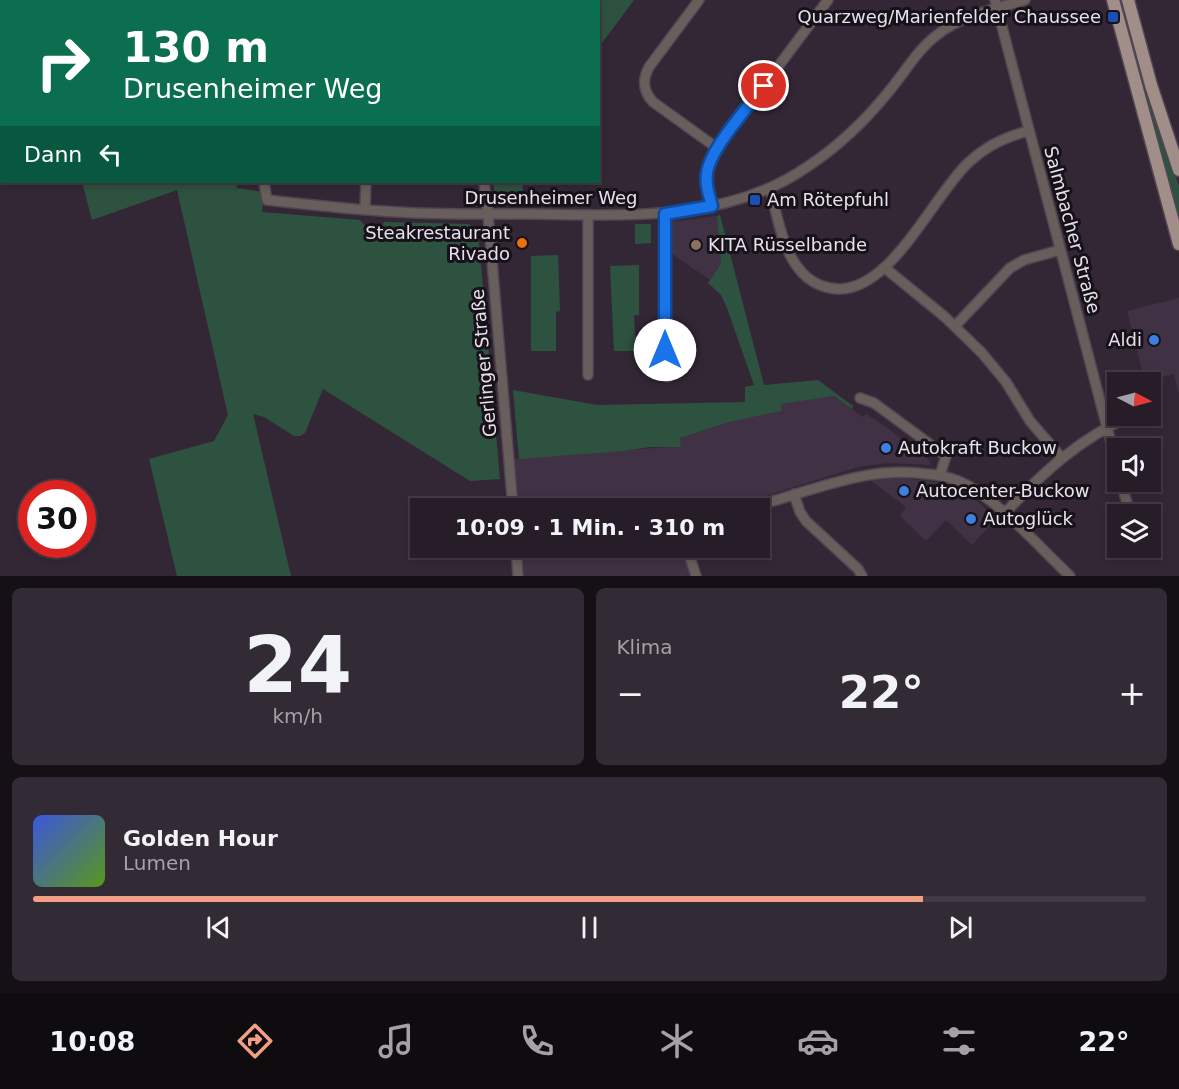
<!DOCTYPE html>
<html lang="de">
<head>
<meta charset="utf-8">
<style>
	:root { --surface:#261d28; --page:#322a34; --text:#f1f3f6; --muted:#a4a2a8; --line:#423b45; --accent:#f39f84 }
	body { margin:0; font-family:"DejaVu Sans",sans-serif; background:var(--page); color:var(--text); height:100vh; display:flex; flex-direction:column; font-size:22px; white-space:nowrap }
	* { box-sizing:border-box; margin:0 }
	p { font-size:20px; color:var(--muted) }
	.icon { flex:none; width:33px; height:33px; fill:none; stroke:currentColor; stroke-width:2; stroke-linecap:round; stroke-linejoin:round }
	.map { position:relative; height:576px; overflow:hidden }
	.details { display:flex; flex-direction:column; gap:12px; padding:12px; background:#151016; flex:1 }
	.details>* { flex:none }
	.top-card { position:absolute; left:0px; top:0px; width:600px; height:183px; box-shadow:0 3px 9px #0003,0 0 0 2px var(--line); background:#0b6e4f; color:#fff; overflow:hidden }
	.needle { width:39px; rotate:96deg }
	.fabs { position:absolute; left:1107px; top:372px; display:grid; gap:12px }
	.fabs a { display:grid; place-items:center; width:54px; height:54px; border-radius:0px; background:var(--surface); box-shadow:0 3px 9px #0003,0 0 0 2px var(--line); font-size:30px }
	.speed { position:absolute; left:18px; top:480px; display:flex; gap:12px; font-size:30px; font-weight:700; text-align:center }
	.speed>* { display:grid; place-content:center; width:78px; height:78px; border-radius:50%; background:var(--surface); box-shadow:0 3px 9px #0003,0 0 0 2px var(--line); line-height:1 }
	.speed .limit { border:9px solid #d22; background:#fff; color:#111 }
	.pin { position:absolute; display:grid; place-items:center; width:51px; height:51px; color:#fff; margin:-26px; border:3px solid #fff; border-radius:50%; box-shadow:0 2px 6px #0007 }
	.me { position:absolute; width:66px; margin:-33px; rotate:0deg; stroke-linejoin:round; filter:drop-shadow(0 0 4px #0008) }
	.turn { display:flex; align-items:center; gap:21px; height:126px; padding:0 24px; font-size:27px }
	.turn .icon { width:78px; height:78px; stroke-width:2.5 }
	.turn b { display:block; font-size:42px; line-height:51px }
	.then { display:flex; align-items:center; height:57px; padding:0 24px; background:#0003; gap:12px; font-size:22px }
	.big { font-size:45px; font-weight:800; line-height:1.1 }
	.details .widget { flex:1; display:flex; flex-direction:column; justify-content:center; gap:9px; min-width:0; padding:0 21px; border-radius:9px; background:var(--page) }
	.details .dial { align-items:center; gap:0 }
	.dial b { font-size:78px; line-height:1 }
	.song { display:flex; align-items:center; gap:18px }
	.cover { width:72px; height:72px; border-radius:9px; background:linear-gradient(135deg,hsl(230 70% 55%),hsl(90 70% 35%)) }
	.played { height:6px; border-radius:3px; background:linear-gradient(90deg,var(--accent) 80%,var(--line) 80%) }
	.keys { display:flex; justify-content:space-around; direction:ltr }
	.heat { display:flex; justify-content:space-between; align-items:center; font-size:33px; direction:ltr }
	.details .tiles { flex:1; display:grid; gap:12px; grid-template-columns:1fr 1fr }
	.widget:last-child { grid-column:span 2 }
	.trip { position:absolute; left:410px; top:498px; width:360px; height:60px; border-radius:0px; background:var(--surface); box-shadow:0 3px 9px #0003,0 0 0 2px var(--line); font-weight:800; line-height:60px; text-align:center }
	.tab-bar { display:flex; height:96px; justify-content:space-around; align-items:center; background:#0f0c10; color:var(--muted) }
	.tab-bar .icon { width:42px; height:42px }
	.tab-bar .on { color:var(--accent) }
	.tab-bar b { font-size:27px; color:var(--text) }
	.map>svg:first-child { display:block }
	.built { fill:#403144 }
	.green { fill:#2e5240 }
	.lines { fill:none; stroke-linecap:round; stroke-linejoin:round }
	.minor-casing { stroke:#504553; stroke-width:12 }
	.major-casing { stroke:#504553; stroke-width:15 }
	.minor { stroke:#685e5b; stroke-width:9 }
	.major { stroke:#a28e88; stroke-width:12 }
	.route-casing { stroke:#114b97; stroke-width:15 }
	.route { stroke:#1a73e8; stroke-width:10 }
	.transit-dot { fill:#1a4fb4; stroke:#171219; stroke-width:2 }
	.food-dot { fill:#e8710a; stroke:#171219; stroke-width:2 }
	.education-dot { fill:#8d6e63; stroke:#171219; stroke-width:2 }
	.shop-dot { fill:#3f7fe0; stroke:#171219; stroke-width:2 }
	.labels { text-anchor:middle; stroke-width:6; stroke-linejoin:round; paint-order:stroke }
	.poi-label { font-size:18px; fill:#e8e1eb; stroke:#171219; text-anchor:start }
	.street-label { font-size:18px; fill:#e8e1eb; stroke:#171219 }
</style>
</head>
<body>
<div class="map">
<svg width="1179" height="576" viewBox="0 0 1179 576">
	<rect width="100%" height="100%" fill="#332736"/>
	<!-- built -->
	<path class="built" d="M717,216L721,264L710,280L671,253V222Z
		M1179,298V392H1178L1174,374L1145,381L1127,311Z
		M834,396L863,417L866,414L889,429L930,461V465L889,463L858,467L727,508H519L514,459L681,446L680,438L729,422L781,410L780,404Z
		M902,478L935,482L970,494L996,519L972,545L946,520L926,541L900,516L906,507L870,480Z
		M555,548H683L692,576H524L523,560L525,559L526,553Z"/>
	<!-- green -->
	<path class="green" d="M0,0H132L136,1L2,2L1,79Z
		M562,0H634L599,47L598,2L561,1Z
		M1126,17L1160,130L1179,186V230L1123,18Z
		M82,182H236L237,188L264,192L262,212L360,220L367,228L378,229L384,222L469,224L478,232L500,479L470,481L323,389L305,433L300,436H294L264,417L253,414L291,576H177L149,459L214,441L228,415L177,190L92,220Z
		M493,182H523L522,203H505L495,195Z
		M720,215L764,385L818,380L853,406L852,409L834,396L781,404V411L729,422L680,438L681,447H650L624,451L519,459L513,390L597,405L745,402V387L754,385L727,308L721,295L708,283L721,264L717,216Z
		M635,224H651V243L635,244Z
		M558,255L560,311L556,312V351H531V256Z
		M639,265V315H634L635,336L638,337L639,351H614L610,266Z"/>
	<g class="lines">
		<defs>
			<path id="minor" d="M281,0L284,2
				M699,0L649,67C642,80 643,91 653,102L717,148
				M995,0L1118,469
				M363,2L364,0
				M264,182L267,200C311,205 354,210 398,212C442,215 486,214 530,214C623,215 726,223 807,167C839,146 866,120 890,90C905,72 918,49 937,35C961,15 996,9 1025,0
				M484,182L488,214L513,508
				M770,188C779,223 786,280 830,288C888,300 932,196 969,162C986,146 1007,136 1029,131
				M712,206C705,181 705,172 717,148L828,0
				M365,210L366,182
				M665,214V350L668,377
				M588,215V375
				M885,268L945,317L982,353L1006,382L1030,421L1061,457
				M955,326L1010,268L1024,260L1060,250
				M860,398L874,403L946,456L940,475
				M1150,413H1151
				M1121,482L1127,503L1134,514
				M794,494L800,512L806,521L858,569L862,576
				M748,508C808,493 864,465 927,474C941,475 954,478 967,485C1003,505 1039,547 1070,576
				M1004,514C1042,473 1080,438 1131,416
				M516,548L518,576
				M687,548L696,576"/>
			<path id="major" d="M1113,0L1179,244
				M1128,0L1151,85L1179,170"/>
		</defs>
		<!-- minor casing -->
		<use href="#minor" class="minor-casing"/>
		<!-- major casing -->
		<use href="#major" class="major-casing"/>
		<!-- minor -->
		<use href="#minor" class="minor"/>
		<!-- major -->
		<use href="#major" class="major"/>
	</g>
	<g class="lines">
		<defs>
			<path id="route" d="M665,350V214L712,206C709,195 705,184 707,173C710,149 748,107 764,86"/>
		</defs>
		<!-- route casing -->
		<use href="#route" class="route-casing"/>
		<!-- route -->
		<use href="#route" class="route"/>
	</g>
	<!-- markers -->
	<g class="transit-dot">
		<rect x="1107" y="11" width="12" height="12" rx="3"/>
		<rect x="749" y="194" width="12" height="12" rx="3"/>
	</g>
	<circle class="food-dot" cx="522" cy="243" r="6"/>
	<circle class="education-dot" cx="696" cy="245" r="6"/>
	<g class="shop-dot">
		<circle cx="1154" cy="340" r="6"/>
		<circle cx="886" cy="448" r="6"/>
		<circle cx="904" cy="491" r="6"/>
		<circle cx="971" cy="519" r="6"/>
	</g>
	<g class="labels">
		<!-- poi labels -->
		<g class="poi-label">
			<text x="1101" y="23" text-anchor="end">Quarzweg/Marienfelder Chaussee</text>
			<text x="767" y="206">Am Rötepfuhl</text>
			<text x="510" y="239" text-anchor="end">Steakrestaurant<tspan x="510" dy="21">Rivado</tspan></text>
			<text x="708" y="251">KITA Rüsselbande</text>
			<text x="1142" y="346" text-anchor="end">Aldi</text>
			<text x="898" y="454">Autokraft Buckow</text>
			<text x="916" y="497">Autocenter-Buckow</text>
			<text x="983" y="525">Autoglück</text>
		</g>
		<!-- street labels -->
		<g class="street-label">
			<text x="551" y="204">Drusenheimer Weg</text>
			<text transform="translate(1072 230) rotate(75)" y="6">Salmbacher Straße</text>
			<text transform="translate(484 363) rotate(-95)" y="6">Gerlinger Straße</text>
		</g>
	</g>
</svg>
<div class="fabs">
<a><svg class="needle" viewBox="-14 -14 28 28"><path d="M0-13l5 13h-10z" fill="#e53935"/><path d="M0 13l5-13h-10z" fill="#a4a2a8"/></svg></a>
<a><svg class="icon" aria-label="sound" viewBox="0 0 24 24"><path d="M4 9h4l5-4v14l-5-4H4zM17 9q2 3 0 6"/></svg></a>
<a><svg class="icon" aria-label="layers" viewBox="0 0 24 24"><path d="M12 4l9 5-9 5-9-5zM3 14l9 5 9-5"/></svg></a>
</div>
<div class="speed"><div class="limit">30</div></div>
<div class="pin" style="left:764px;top:86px;background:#d93025"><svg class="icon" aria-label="arrive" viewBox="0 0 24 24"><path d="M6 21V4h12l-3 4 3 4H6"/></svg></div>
<svg class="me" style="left:665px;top:350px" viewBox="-20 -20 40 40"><circle r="19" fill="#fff"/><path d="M0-13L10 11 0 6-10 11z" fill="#1a73e8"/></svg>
<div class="trip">10:09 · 1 Min. · 310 m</div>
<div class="top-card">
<div class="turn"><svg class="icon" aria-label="right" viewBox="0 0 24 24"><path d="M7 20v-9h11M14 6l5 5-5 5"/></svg><div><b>130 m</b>Drusenheimer Weg</div></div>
<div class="then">Dann<svg class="icon" aria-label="left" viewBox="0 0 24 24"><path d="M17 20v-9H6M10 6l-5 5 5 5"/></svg></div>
</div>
</div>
<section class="details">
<div class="tiles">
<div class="widget dial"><b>24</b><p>km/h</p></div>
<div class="widget"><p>Klima</p>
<div class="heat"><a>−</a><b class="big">22°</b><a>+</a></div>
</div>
<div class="widget">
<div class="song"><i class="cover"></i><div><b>Golden Hour</b><p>Lumen</p></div></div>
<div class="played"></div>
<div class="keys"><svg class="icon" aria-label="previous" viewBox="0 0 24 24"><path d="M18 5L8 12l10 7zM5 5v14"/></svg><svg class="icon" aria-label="pause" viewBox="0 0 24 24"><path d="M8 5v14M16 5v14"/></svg><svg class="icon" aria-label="next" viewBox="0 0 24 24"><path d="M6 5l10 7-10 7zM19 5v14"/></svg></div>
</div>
</div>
</section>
<nav class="tab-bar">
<b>10:08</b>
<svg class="icon on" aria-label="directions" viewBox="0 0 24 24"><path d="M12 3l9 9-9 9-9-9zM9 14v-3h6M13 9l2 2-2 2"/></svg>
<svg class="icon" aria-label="music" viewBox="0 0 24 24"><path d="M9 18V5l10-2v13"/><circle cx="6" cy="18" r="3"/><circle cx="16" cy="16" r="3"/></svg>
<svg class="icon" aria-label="phone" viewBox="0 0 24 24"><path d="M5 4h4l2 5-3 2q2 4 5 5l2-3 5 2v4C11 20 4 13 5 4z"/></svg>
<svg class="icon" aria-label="climate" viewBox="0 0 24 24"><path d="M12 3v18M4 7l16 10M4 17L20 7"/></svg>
<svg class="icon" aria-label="car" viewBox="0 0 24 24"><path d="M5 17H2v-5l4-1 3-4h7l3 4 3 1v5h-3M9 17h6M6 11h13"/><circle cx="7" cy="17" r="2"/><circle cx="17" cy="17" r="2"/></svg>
<svg class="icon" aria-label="filters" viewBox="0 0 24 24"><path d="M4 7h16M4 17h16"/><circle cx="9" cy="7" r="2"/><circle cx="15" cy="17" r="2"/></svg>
<b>22°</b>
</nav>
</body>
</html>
